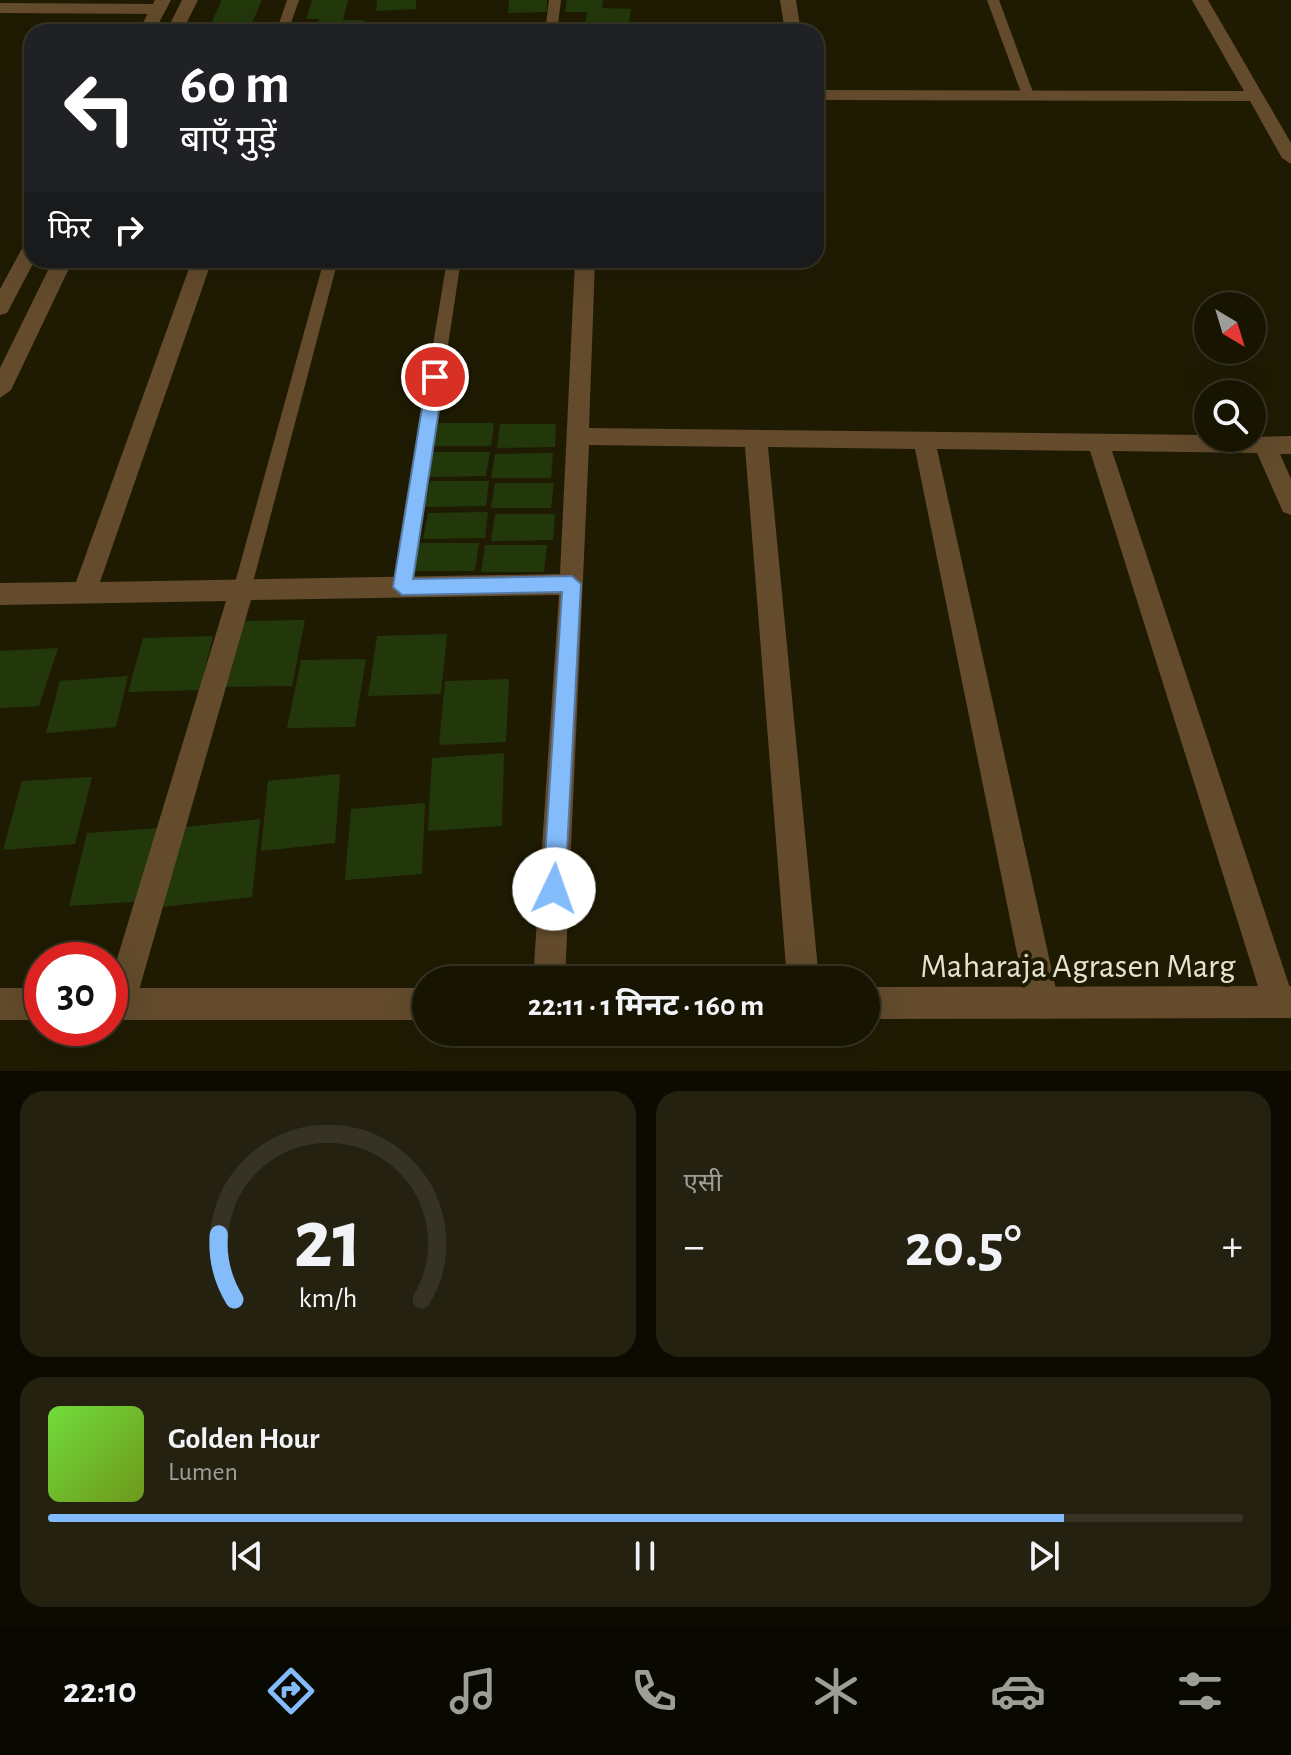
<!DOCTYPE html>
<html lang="hi">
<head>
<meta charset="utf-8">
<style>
	:root { --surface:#171402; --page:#242111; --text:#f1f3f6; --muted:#9e9e99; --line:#363324; --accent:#84bbfb }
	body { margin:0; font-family:"Alegreya Sans","Noto Sans Devanagari",sans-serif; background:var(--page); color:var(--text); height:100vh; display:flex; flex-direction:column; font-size:30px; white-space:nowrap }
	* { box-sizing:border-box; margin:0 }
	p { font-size:26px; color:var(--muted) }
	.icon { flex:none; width:44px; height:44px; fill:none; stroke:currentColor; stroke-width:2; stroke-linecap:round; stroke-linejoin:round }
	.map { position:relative; height:1071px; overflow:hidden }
	.details { display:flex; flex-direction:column; gap:20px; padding:20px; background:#0d0b01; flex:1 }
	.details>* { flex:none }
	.hud { position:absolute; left:24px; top:24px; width:800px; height:244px; border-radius:24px; box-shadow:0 8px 32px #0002,0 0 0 2px var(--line); background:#202124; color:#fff; overflow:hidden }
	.needle { width:52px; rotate:142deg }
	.fabs { position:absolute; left:1194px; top:292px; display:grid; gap:16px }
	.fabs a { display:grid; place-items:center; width:72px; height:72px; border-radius:50%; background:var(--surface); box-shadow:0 8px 32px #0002,0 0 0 2px var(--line); font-size:40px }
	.speed { position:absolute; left:24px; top:942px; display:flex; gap:16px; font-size:40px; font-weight:700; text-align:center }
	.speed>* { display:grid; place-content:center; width:104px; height:104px; border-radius:50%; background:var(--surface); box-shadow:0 8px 32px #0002,0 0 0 2px var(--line); line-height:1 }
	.speed .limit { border:12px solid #d22; background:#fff; color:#111 }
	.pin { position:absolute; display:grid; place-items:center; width:68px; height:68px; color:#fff; margin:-34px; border:4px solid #fff; border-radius:50%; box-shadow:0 2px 8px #0007 }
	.me { position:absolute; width:88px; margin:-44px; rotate:3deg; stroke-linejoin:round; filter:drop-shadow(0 0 6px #0008) }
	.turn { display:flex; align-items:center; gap:28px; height:168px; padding:0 24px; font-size:36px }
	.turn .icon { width:104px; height:104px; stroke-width:2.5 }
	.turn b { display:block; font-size:56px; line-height:68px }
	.then { display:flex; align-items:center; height:76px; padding:0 24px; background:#0003; gap:16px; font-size:30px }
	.big { font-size:60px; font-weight:700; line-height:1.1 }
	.details .widget { flex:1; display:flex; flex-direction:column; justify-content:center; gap:12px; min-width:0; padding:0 28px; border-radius:24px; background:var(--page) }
	.details .dial { align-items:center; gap:0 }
	.dial svg { height:208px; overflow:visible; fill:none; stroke:var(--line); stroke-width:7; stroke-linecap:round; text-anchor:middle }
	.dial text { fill:var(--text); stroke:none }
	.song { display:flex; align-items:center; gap:24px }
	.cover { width:96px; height:96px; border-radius:12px; background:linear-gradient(135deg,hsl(100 70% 55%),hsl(80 70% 35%)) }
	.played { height:8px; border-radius:4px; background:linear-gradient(90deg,var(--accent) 85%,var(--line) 85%) }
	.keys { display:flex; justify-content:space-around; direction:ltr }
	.heat { display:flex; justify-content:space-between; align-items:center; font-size:44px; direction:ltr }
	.details .tiles { flex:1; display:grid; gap:20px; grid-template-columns:1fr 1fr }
	.widget:last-child { grid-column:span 2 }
	.trip { position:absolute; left:412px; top:966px; width:468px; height:80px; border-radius:40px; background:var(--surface); box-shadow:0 8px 32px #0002,0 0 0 2px var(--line); font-weight:700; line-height:80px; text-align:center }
	.menu { display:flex; height:128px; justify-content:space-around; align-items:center; background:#090801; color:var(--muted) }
	.menu .icon { width:56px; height:56px }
	.menu .active { color:var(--accent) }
	.menu b { font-size:36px; color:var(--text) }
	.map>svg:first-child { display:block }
	.building { fill:#22380b }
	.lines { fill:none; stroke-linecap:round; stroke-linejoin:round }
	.service { fill:#634b2c; fill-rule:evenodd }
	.minor { fill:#634b2c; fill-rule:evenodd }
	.tertiary { fill:#634b2c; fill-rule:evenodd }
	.route { fill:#84bbfb; stroke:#567aa3; stroke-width:2 }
	.labels { text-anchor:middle; stroke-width:8; stroke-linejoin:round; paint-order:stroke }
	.near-street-label { font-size:34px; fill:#e5e3d4; stroke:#1f1b03 }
</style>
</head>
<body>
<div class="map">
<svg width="1291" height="1071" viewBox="0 0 1291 1071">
	<rect width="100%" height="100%" fill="#1f1b03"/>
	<!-- building -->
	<path class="building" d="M222,0H262L248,32H207Z
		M312,0H348L343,20H365L361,32H314L319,19H306Z
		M377,0H416V9L376,11Z
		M509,0H547V12L508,13Z
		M567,0H603L602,8L631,9L628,32H584L587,12H565Z
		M438,423H494L491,446H433Z
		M500,424H556L555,447L497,448Z
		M432,452H490L486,476L427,477Z
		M553,453L551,478H491L495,454Z
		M430,481H489L486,506L425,507Z
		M495,483H554L551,508H491Z
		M488,512L485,538L423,539L428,513Z
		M495,514H555L553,540L491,541Z
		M418,543H479L475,571H412Z
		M485,545H547L544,572H481Z
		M305,620L292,686L217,687L233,621Z
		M447,634L441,694L368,696L377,636Z
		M213,636L200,690L128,692L143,638Z
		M58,648L39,706L0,708V651Z
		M366,659L355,727L287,728L301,660Z
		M128,676L116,727L46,733L60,681Z
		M509,679L506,742L439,745L445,681Z
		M504,753L502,826L428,831L432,758Z
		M340,774L335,843L261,851L268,781Z
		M92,777L75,844L3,850L22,781Z
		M425,803L422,874L345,880L351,809Z
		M260,819L252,897L162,907L175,828Z
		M160,828L145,901L69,906L87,833Z"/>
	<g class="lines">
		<!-- service -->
		<path class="service" d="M287,0H299L288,32H276Z
			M549,0H561L557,32H545Z
			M987,0H999L1034,95L1032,98L1022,95Z
			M324,260H338L251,590L249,596L242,598L235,596L233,590Z
			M447,260H461L411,587L409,593L402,595L395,593L393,587Z"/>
		<!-- minor -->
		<path class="minor" d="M780,0H796L801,32H785Z
			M1192,0H1208L1291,143V164L1282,158L1250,101L816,100V90L1244,91Z
			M0,3L159,4L167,9L159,14L0,13Z
			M192,260H212L100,582L560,574L575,260H595L589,428L1208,435V438L1291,436V454H1280L1291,479V515L1283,512L1257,453L1112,451L1291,991L1290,1013L1279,1018L1268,1013L1263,1002L1090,451L937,449L1059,1003L1054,1014L1043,1019L1032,1014L1027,1003L915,449L768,447L819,980H787L745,447L589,445L565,980H533L559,595L251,600L135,1004L130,1015L119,1020L110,1016V982L226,601L0,605V583L76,582Z"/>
		<!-- tertiary -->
		<path class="tertiary" d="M155,0H171L154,32H138Z
			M182,0H198L182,32H166Z
			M32,242V260H35L7,313L0,315V289L25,243Z
			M53,260H73L11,390L0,398V368Z
			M1291,986V1018L866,1019V987Z
			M0,988H42V1020H0Z
			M110,988H426V1020H110Z"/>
	</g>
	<!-- route -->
	<path class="route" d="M435,371L444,377L413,579L572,576L581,584L565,889L562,897L554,900L546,897L543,889L562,592L402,595L393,587L427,377Z"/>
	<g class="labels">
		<!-- near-street labels -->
		<g class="near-street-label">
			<text x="1078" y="977">Maharaja Agrasen Marg</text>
		</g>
	</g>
</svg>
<div class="fabs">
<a><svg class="needle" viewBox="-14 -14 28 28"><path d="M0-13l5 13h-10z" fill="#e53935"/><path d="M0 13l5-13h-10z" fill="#9e9e99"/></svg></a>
<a><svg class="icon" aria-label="search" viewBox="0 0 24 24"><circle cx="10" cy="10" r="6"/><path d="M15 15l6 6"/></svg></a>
</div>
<div class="speed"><div class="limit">30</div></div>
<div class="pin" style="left:435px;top:377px;background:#d93025"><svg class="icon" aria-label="arrive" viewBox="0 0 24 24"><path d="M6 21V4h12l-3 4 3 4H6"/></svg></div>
<svg class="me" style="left:554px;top:889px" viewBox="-20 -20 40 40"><circle r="19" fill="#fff"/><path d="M0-13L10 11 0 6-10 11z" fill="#84bbfb"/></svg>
<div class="trip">22:11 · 1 मिनट · 160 m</div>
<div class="hud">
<div class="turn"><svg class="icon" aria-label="left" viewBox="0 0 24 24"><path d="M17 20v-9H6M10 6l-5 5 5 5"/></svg><div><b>60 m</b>बाएँ मुड़ें</div></div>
<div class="then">फिर<svg class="icon" aria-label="right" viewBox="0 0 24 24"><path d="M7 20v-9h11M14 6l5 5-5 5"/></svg></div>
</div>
</div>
<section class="details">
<div class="tiles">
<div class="widget dial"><svg viewBox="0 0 100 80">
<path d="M14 69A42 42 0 1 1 86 69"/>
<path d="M14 69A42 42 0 0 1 8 44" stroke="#84bbfb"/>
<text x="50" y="56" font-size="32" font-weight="700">21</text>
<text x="50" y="72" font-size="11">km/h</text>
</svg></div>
<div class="widget"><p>एसी</p>
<div class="heat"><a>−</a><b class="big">20.5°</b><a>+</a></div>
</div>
<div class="widget">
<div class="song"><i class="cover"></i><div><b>Golden Hour</b><p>Lumen</p></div></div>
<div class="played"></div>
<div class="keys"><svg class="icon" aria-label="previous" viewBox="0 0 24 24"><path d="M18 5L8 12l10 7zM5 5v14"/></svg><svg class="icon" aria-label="pause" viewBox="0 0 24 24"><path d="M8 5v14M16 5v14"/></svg><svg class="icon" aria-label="next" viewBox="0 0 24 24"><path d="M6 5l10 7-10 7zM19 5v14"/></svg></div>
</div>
</div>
</section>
<nav class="menu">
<b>22:10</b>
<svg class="icon active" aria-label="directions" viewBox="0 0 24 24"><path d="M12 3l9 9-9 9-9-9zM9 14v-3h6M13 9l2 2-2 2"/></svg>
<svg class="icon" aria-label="music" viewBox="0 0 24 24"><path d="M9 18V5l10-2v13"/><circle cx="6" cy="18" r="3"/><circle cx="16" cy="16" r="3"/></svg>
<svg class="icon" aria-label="phone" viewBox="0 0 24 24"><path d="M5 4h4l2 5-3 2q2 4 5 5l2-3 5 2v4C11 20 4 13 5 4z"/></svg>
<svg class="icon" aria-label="climate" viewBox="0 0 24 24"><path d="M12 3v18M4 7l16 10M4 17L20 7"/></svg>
<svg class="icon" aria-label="car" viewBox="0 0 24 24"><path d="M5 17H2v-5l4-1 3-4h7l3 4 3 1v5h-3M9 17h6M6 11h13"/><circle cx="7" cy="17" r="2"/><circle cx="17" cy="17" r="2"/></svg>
<svg class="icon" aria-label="filters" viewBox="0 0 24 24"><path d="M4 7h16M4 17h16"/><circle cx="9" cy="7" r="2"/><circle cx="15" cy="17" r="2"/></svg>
</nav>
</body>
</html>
